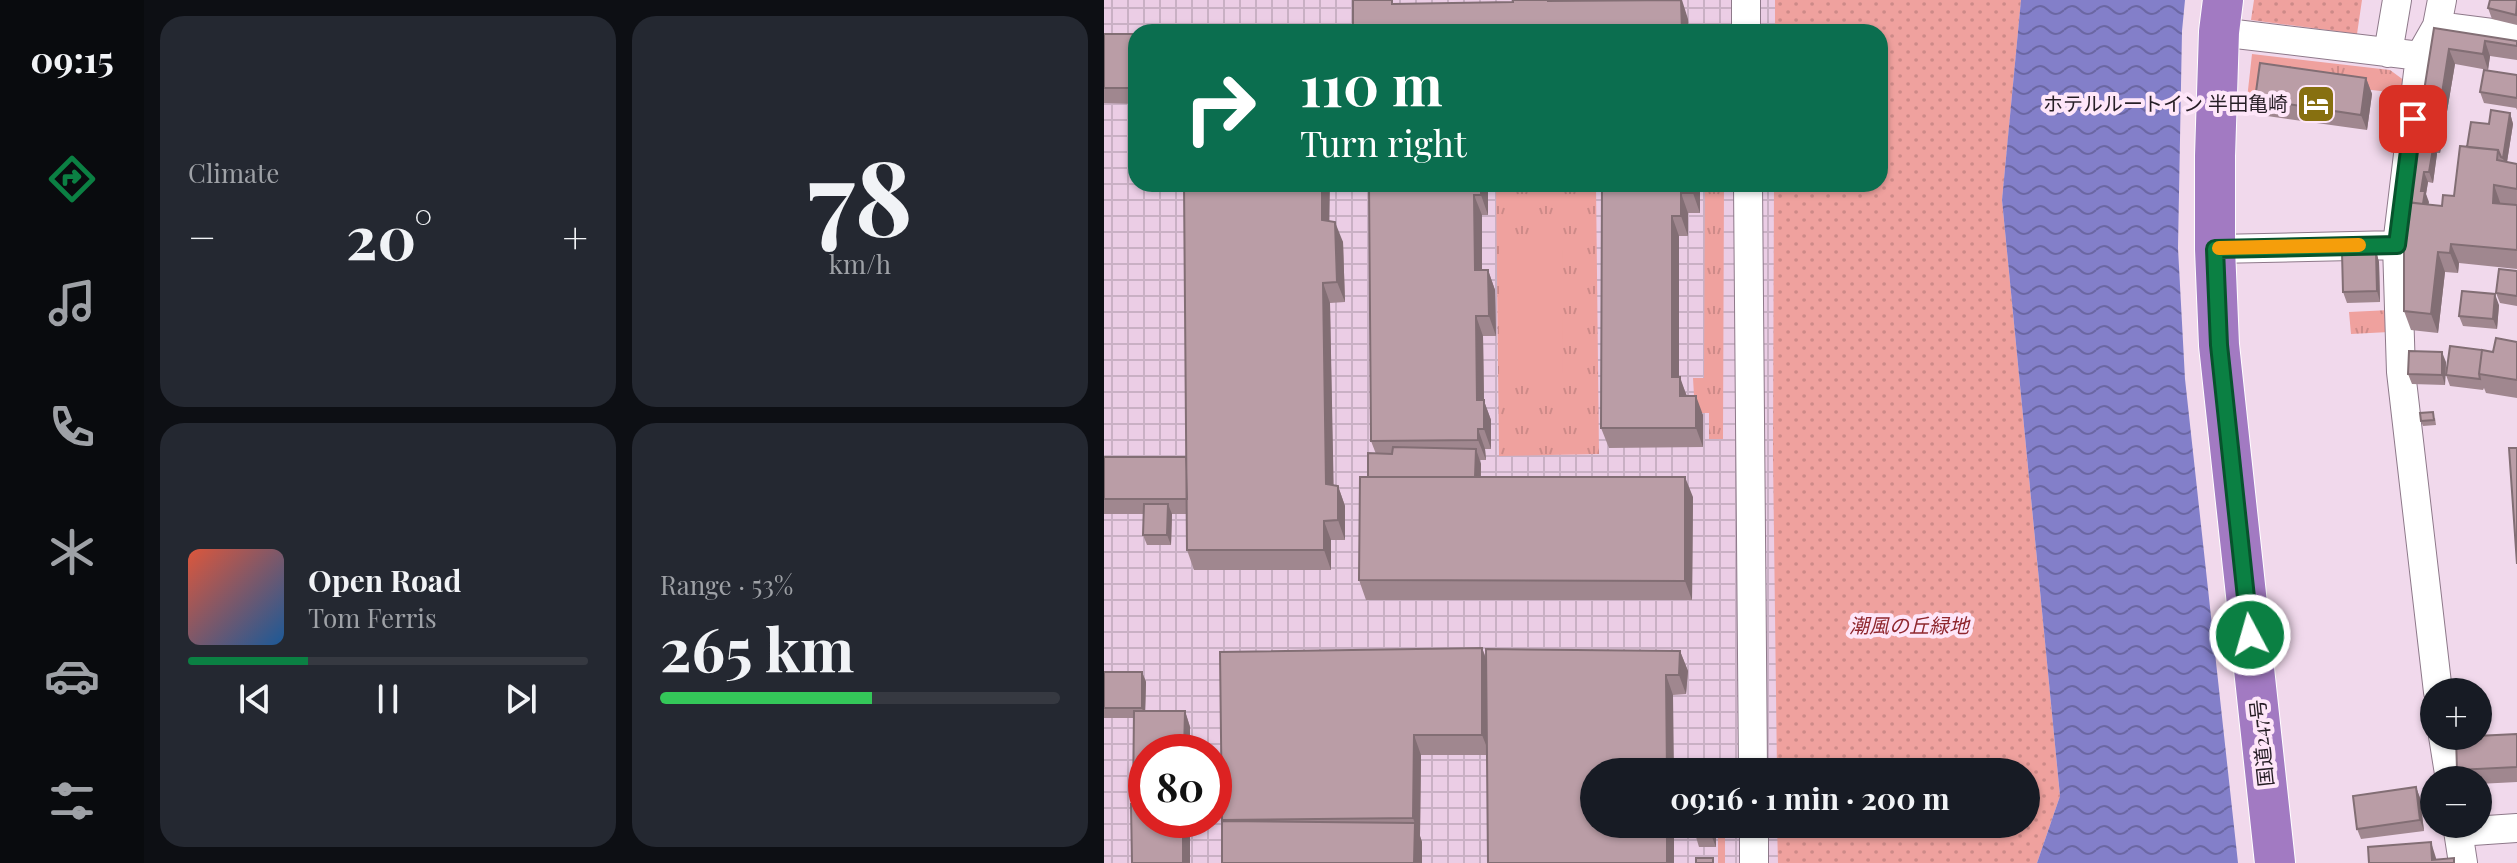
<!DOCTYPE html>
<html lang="en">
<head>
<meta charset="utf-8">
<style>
	:root { --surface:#171b24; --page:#242831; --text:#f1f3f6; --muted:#9ea1a6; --line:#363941; --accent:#0b8043 }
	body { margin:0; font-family:"Playfair Display","Noto Sans JP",serif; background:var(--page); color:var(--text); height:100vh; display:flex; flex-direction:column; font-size:30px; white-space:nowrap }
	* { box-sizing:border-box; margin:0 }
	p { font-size:26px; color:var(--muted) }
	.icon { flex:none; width:44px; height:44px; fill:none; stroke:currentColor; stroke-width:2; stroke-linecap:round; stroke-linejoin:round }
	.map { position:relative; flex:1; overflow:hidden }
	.sheet { display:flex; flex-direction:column; gap:16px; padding:16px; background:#0d0f14; width:960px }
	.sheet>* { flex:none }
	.banner { position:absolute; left:24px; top:24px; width:760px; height:168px; border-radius:24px; box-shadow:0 2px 6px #0004; background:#0b6e4f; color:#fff; overflow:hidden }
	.buttons { position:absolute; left:1316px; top:678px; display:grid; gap:16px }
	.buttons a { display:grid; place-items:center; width:72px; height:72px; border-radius:50%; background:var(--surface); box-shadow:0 2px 6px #0004; font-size:40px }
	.speed { position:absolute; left:24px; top:734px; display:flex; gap:16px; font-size:40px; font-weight:700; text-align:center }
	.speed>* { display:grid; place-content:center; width:104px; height:104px; border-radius:50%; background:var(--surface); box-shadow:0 2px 6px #0004; line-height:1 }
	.speed .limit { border:12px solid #d22; background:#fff; color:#111 }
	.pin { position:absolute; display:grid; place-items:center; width:68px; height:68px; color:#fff; margin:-34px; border-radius:16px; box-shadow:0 4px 12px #0006 }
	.me { position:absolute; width:88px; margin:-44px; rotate:354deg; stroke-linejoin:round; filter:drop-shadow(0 0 6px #0008) }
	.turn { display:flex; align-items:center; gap:28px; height:168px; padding:0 40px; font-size:36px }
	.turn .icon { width:104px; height:104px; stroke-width:2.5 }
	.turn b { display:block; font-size:56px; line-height:68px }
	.big { font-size:60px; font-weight:700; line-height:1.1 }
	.sheet .widget { flex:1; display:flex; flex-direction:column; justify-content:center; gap:12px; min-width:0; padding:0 28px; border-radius:24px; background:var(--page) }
	.sheet .dial { align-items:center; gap:0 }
	.dial b { font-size:104px; line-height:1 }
	.song { display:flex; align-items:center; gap:24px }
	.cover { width:96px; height:96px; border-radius:12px; background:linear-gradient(135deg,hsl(10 70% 55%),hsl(210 70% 35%)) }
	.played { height:8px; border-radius:4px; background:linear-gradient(90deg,var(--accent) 30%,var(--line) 30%) }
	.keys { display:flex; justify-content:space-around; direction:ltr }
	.heat { display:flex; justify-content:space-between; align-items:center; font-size:44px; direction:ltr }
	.charge { height:12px; border-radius:6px; background:linear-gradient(90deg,#34c759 53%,var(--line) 0) }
	.sheet .tiles { flex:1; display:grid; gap:16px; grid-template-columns:repeat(2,1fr) }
	.trip { position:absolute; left:476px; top:758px; width:460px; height:80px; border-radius:40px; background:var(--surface); box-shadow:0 2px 6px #0004; font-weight:700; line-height:80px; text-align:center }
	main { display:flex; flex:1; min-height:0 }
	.dock { display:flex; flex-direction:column; width:144px; justify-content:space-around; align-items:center; background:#090b0e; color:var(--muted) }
	.dock .icon { width:56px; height:56px }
	.dock .current { color:var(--accent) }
	.dock b { font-size:36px; color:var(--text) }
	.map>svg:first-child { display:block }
	.industrial { fill:url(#industrial-grid); fill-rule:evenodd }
	.grass { fill:url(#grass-tufts) }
	.park { fill:url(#park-dots) }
	.pitch { fill:#efa19e }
	.water { fill:url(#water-waves) }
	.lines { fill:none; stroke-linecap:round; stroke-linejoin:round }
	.minor-casing { stroke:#8e798a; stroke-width:30 }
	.highway-casing { stroke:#fff; stroke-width:42 }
	.minor { stroke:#fff; stroke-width:28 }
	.highway { stroke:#a27ac2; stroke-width:40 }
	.wall { fill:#a0878f }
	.shaded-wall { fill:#826e74 }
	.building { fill:#ba9da6; stroke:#826e74; stroke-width:2 }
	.route-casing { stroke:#07532c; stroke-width:20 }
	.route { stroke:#0b8043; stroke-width:14 }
	.slow { stroke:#f59e0b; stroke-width:14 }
	.labels { text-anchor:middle; stroke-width:8; stroke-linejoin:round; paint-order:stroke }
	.poi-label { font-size:20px; fill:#261e25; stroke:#fee6f9; text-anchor:end }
	.park-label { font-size:20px; font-style:italic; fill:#8f272e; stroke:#fee6f9 }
	.street-label { font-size:20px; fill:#261e25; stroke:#fee6f9 }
</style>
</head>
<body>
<main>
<nav class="dock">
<b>09:15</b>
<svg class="icon current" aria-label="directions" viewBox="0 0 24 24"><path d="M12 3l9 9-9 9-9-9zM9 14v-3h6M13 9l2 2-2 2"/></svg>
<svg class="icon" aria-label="music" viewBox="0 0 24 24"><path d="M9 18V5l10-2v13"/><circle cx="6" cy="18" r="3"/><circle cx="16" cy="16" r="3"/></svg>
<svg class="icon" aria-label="phone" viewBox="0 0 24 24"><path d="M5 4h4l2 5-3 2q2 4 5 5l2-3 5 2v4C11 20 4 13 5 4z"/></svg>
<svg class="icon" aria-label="climate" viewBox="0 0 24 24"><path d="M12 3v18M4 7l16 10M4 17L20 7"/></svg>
<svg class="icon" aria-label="car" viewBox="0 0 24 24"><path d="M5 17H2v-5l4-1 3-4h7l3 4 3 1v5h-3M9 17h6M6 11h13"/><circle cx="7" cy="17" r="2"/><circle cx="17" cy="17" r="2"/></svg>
<svg class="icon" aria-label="filters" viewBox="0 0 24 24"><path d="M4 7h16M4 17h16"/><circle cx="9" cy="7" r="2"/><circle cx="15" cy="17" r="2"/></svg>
</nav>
<section class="sheet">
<div class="tiles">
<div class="widget"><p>Climate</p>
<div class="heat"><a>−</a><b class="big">20°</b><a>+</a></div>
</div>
<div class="widget dial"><b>78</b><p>km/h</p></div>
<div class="widget">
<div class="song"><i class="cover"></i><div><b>Open Road</b><p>Tom Ferris</p></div></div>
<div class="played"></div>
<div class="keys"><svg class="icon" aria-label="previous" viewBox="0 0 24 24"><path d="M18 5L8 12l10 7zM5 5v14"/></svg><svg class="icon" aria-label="pause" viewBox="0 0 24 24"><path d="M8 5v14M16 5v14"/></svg><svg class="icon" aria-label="next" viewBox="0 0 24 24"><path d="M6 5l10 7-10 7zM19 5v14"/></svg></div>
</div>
<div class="widget"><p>Range · 53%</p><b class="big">265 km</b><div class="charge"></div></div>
</div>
</section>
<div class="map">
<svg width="1413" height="863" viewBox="0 0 1413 863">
	<defs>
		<pattern id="industrial-grid" width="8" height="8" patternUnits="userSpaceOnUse" patternTransform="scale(2)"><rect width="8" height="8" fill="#ebcde5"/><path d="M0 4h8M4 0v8" fill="none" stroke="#c9b0c4"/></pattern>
		<pattern id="grass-tufts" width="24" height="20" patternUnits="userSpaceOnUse" patternTransform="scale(2)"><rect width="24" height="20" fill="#efa19e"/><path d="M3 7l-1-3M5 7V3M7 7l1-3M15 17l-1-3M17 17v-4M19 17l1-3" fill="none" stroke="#cd8a88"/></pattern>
		<pattern id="park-dots" width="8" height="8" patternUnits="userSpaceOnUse" patternTransform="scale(2)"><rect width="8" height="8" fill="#efa19e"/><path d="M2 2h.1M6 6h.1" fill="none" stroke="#cd8a88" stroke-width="1.8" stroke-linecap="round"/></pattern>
		<pattern id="water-waves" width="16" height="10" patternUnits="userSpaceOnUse" patternTransform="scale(2)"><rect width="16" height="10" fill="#837fc9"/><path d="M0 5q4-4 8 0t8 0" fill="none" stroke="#6b67a3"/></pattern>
	</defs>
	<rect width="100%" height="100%" fill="#f1d9ec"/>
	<!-- industrial -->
	<path class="industrial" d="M0,0H917L898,200L933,863H0ZM32,32H776V184H32ZM42,752H110V820H42ZM490,772H922V824H490Z"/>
	<!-- grass -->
	<path class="grass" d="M1148,54L1286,70L1301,81L1302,94L1165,78L1157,67L1151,110L1142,108Z
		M392,184H492L495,454L395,456Z
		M601,184H620L619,439H605V413H591L589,378H600Z
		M1286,310L1285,332L1247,334L1245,312Z
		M614,824H621V863H614Z"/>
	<!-- park -->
	<path class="park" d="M671,0H917L898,200L956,796L933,863H674L673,824H922V772H673L669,455L670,184H776V32H671Z
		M1150,0H1258L1253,34L1147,20Z"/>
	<!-- pitch -->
	<path class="pitch" d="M397,246H459L458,376H397Z"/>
	<!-- water -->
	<path class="water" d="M917,0H1081L1078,31L1074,248L1081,379L1134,863H933L956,796L898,200Z"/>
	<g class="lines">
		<defs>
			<path id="minor" d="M642,0V32
				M1333,26L1413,36
				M1115,32L1316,56
				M1284,53L1293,0
				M644,184L649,772
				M1111,249L1293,245
				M1334,692L1297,372L1293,245L1316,56L1333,26L1338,0
				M1339,736L1346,780
				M650,824V863
				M1353,824L1359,863
				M1354,832L1413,828"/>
			<path id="highway" d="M1119,0L1115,32L1111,156V249L1115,345L1171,863"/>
		</defs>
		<!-- minor casing -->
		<use href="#minor" class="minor-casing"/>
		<!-- highway casing -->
		<use href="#highway" class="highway-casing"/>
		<!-- minor -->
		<use href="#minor" class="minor"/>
		<!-- highway -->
		<use href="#highway" class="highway"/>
	</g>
	<!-- wall -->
	<path class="wall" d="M1413,0V25L1388,19L1384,8Z
		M1330,28L1413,41V60L1386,56L1384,70L1351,64L1336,153H1333L1329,183L1324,182L1322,194L1324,204L1338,206L1350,196L1363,147L1385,124L1406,113L1409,124L1403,162L1413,164V269L1355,263L1354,273L1341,272L1334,333L1307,330L1300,311L1304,202L1315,141L1313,135Z
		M0,34H32V104L0,103Z
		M1413,75V110L1412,108L1380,103L1376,92Z
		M1262,78L1268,94L1263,130L1156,115L1151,99Z
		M265,184H384V215H378V270H384L391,290L392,336H379L380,401L387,420V449H381L382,460H375L377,464V477L589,497L588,600H262L255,580L264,477L272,454L267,441Z
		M498,184H596V213H584V236H575V377L583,396L599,415V447L505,448L497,428Z
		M225,221L239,242L241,302L226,303L229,485L234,486L241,506V540H227V570H90L83,550V514H68L67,545H43L39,535L40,514H0V457H82Z
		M1272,251L1275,262L1276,302L1243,303L1239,292Z
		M1413,271V306L1396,303L1392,293Z
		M1395,305L1393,329L1359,326L1355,316Z
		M1413,342V398L1382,393L1380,388L1379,390L1346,386L1342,375L1389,352Z
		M1342,362L1341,385L1308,384L1304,374Z
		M1331,418L1332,425L1319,426L1317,421Z
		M378,648L383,660L576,651L584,671L582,694L569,695L383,755H317L316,836L318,842L118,822V820Z
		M0,672H38L42,682L41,711H81L86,727V752H42V820H86V863H28L27,804H30L29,801L30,718H0Z
		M1413,734V782L1374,784V780H1357L1353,770Z
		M1312,787L1316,798L1320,831L1257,839L1253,829Z
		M591,824H612V847H595L592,837Z"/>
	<!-- shaded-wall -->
	<path class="shaded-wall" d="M578,0L584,19L585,32H578Z
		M1381,41L1386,56L1384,70L1379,54Z
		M1345,49L1351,64L1336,153L1331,138Z
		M1262,78L1268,94L1263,130L1257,115Z
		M1406,113L1409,124L1402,168L1399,158Z
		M1330,143L1333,154L1329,183L1325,172Z
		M1320,172L1324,182L1322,194L1325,202L1322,221L1317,191Z
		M218,184H226L225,240L218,220Z
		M377,184H384V215L377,195Z
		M589,184H596V213L589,193Z
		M1390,185L1397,205L1389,203Z
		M577,193L584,213V236L577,216Z
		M370,195L378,215V290L371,270Z
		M568,216L575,236V397L568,377Z
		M231,222L239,242L241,302L233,282Z
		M1347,244L1355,263L1354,273L1346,253Z
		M1272,251L1275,262L1276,302L1273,291Z
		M1334,252L1341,272L1334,333L1327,314Z
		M384,270L391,290L392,336L385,316Z
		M219,283L226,303L230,503L222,484Z
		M1391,294L1395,305L1393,329L1389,319Z
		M372,316L379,336L380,401L387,420V449L380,429L373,400Z
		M1338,352L1342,362L1341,385L1338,375Z
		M576,377L583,397L576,396Z
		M592,396L599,415V447L592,428Z
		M374,429L381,449L382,460L374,440Z
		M372,449L377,464L376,497L370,481Z
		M581,477L589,497L588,600L581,581Z
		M234,486L241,506V540L234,520Z
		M64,504L68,514L67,545L63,535Z
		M220,521L227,540V570L220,550Z
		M378,648L385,668L386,755L378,735Z
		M576,651L584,671L582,694L575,675Z
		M38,672L42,682L41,718L38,708Z
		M562,675L569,695L570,772H563Z
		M81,711L86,727V752H80Z
		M310,735L317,755L316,836L318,842V863H310L311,824L309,818Z
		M1312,787L1316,798L1320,831L1316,820Z
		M79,820H86V863H79Z
		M563,824H570V863H563Z
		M608,824H612V847L608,837Z
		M1327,842L1332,858L1333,863L1328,860Z"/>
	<!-- building -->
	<path class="building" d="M249,0H288V4L409,2V0H444V1L577,0L578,32H249Z
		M1386,0H1413L1412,15L1384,8Z
		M1330,28L1413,41V46L1381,41L1379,54L1345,49L1331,138L1313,135Z
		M0,34H32V88H0Z
		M1156,63L1262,78L1257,115L1151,99Z
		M1380,70L1413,75V98L1376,92Z
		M1387,110L1406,113L1399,158L1397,157L1394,150L1363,147L1367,122L1385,124Z
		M1314,141L1330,143L1325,172H1320L1317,191H1321L1319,204L1304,202Z
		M1356,146L1394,150L1393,160L1413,164V189L1390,185L1389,203L1413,205V250L1347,244L1346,253L1334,252L1327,314L1300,311V202L1338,206L1339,195L1350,196Z
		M80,184H218V220L231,222L233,282L219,283L222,484L234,486V520L220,521V550H83Z
		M265,184H377V195H370L371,270H384L385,316H372L373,400H380V429H374V440L267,441Z
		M498,184H589V193H577V216H568V377H576V396H592V428H497Z
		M1272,251L1273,291L1239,292L1238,252Z
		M1395,269L1413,271V296L1392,293Z
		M1358,291L1391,294L1389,319L1355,316Z
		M1392,338L1413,342V380L1375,374L1378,350L1389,352Z
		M1346,346L1378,350L1375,374L1376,379L1342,375Z
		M1305,351L1338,352V375L1304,374Z
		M1329,412L1330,420L1317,421L1316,413Z
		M289,447L372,449L371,477H264V453L288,454Z
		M1405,448H1413V564Z
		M0,457H82L83,499H0Z
		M256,477H581V581L255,580Z
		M40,504H64L63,535H39Z
		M378,648V735H310L309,818L118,820L116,652Z
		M382,649L576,651L575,675H562L563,772H490V824H563V863H384Z
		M0,672H38V708H0Z
		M30,711H81L80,752H42V801H29Z
		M1413,734V767L1353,770L1352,737Z
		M591,761H608V772H591Z
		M1312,787L1316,820L1253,829L1249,796Z
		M42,803V820H79V863H28L27,804Z
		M118,821L311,823L310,863H118Z
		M591,824H608V837H592Z
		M1327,842L1328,860L1350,858V863H1265L1264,847Z
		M592,858H609V863H592Z"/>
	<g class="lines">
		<defs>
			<path id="route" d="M1146,635L1115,345L1111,249L1293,245L1309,119"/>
		</defs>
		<!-- route casing -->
		<use href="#route" class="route-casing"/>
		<!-- route -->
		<use href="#route" class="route"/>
		<!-- slow -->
		<path class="slow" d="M1115,248L1255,245"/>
	</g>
	<!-- icons -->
	<defs>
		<symbol id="hotel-square" viewBox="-11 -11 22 22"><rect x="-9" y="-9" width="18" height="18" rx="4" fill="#877010" stroke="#fee6f9"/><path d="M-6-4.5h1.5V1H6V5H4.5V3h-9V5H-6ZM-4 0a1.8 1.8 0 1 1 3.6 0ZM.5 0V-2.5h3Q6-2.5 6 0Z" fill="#fff"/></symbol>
	</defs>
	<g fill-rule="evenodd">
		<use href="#hotel-square" x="1190" y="82" width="44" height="44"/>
	</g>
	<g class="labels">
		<!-- poi labels -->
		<g class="poi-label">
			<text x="1184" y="111">ホテルルートイン 半田亀崎</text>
		</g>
		<!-- park labels -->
		<g class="park-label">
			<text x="805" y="633">潮風の丘緑地</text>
		</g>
		<!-- street labels -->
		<g class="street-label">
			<text transform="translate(1158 743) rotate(-96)" y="7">国道247号</text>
		</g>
	</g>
</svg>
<div class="buttons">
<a>+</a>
<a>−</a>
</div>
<div class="speed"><div class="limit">80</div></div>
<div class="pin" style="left:1309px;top:119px;background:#d93025"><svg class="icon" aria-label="arrive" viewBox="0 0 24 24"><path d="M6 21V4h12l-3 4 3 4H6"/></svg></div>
<svg class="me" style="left:1146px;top:635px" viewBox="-20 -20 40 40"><circle r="17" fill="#0b8043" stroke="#fff" stroke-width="3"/><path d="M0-11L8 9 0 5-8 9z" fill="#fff"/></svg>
<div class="trip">09:16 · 1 min · 200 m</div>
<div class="banner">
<div class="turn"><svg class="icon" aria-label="right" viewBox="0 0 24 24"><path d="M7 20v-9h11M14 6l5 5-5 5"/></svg><div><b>110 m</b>Turn right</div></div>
</div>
</div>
</main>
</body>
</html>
